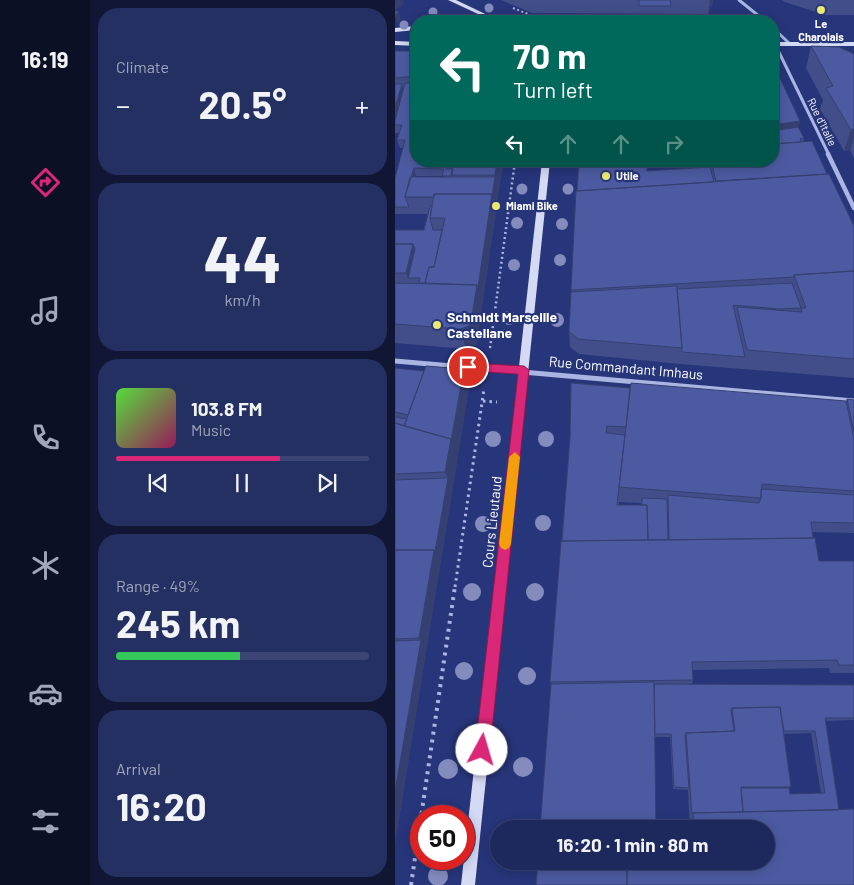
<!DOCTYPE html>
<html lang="en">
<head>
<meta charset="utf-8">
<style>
	:root { --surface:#1d285c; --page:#253062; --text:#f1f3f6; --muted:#a0a6bb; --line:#3b4472; --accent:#db2777 }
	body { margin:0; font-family:Barlow,sans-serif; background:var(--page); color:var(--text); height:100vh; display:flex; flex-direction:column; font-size:19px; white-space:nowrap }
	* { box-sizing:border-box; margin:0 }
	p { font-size:16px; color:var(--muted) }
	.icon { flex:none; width:28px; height:28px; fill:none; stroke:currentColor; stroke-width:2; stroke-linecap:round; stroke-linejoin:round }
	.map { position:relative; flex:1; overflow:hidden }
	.panel { display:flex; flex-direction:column; gap:8px; padding:8px; background:#101633; width:305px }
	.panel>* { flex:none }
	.top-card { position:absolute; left:15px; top:15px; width:369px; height:152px; border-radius:20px; box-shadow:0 2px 12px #0003,0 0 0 1px var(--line); background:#00695c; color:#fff; overflow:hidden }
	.speed { position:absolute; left:15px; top:805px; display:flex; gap:10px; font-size:25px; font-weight:700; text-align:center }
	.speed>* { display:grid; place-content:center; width:65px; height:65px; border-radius:50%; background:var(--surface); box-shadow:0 2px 12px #0003,0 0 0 1px var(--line); line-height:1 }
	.speed .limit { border:8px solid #d22; background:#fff; color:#111 }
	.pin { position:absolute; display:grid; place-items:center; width:42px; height:42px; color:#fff; margin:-21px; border:2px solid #fff; border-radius:50%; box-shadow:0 1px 5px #0007 }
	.me { position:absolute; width:55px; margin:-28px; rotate:6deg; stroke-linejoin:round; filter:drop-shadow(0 0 4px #0008) }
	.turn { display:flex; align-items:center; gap:18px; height:105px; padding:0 20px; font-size:22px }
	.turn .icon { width:65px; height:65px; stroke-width:2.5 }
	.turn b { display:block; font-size:35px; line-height:42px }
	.lanes { display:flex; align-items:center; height:48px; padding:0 20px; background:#0003; justify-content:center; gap:25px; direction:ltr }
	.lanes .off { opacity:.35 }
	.big { font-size:38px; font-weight:700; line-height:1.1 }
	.panel .tile { flex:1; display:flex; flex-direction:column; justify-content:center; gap:8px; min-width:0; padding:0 18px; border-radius:20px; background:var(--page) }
	.panel .dial { align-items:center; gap:0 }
	.dial b { font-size:65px; line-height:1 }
	.song { display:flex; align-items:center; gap:15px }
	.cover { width:60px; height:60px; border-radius:8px; background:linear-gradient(135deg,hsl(110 70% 55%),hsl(330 70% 35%)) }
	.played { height:5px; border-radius:2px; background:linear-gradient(90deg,var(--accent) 65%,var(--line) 65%) }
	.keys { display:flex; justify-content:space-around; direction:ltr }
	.heat { display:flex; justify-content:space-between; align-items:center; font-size:28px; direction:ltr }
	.charge { height:8px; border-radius:4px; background:linear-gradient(90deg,#34c759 49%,var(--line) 0) }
	.trip { position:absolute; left:95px; top:820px; width:285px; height:50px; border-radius:25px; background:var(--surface); box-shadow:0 2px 12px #0003,0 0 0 1px var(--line); font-weight:700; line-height:50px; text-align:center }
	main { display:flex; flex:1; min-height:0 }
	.menu { display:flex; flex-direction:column; width:90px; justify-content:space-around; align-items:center; background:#0c1025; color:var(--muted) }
	.menu .icon { width:35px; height:35px }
	.menu .current { color:var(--accent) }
	.menu b { font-size:22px; color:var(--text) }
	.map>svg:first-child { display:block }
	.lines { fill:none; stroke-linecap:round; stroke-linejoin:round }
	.path-far3 { stroke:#abb5e3; stroke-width:2; stroke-dasharray:2 2.5; stroke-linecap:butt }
	.path-far2 { stroke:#abb5e3; stroke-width:2.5; stroke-dasharray:2 3; stroke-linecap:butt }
	.path-far1 { stroke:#abb5e3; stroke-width:3; stroke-dasharray:2.5 4; stroke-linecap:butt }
	.path { stroke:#abb5e3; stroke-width:4; stroke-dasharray:3 5; stroke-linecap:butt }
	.street-far2 { stroke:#abb5e3; stroke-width:3 }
	.street-far1 { stroke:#abb5e3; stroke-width:4.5 }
	.street { stroke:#abb5e3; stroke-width:5 }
	.secondary { fill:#d4d9f4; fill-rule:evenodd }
	.tree { fill:#838cbd }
	.wall { fill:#414e8a; fill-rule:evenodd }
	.shaded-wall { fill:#354071 }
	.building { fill:#4c5ba1; stroke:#354071 }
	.route { fill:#db2777; stroke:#8e194d }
	.slow { fill:#f59e0b }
	.poi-dot { fill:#ebe972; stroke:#27357a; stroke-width:2 }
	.labels { text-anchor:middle; stroke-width:4.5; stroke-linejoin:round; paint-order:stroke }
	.far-poi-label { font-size:11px; font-weight:bold; fill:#fff; stroke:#27357a; text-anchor:start }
	.far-street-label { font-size:11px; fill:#fff; stroke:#27357a }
	.poi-label { font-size:14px; font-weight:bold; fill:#fff; stroke:#27357a; text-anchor:start }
	.street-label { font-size:14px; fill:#fff; stroke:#27357a }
</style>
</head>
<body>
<main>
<nav class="menu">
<b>16:19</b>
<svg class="icon current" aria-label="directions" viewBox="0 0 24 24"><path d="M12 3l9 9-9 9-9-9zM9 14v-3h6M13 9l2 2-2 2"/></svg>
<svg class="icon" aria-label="music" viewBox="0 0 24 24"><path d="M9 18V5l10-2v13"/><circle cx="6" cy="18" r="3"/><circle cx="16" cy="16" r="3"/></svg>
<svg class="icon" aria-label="phone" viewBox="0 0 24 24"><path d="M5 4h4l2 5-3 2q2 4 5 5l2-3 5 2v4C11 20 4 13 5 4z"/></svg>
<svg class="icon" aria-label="climate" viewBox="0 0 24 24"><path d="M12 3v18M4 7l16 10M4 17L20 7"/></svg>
<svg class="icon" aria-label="car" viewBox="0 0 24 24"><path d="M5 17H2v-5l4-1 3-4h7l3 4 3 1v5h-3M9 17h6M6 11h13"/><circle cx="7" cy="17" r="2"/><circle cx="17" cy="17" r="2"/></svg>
<svg class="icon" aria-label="filters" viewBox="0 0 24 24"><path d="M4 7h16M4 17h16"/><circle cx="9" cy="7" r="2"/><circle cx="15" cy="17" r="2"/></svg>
</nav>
<section class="panel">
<div class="tile"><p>Climate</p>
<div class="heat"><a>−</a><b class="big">20.5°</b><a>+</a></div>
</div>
<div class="tile dial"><b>44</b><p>km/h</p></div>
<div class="tile">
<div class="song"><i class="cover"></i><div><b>103.8 FM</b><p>Music</p></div></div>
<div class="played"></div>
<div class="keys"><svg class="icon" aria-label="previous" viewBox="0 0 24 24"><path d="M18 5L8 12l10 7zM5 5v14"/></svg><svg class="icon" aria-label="pause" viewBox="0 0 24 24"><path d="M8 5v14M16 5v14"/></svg><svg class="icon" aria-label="next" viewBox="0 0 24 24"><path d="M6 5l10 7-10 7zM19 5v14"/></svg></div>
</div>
<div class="tile"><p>Range · 49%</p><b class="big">245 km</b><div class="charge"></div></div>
<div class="tile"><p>Arrival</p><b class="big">16:20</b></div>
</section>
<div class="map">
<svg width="459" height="885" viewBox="0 0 459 885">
	<rect width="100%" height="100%" fill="#27357a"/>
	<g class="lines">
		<!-- path-far3 -->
		<path class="path-far3" d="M118,8L138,16L333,17"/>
		<!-- path-far2 -->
		<path class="path-far2" d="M95,348L120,161"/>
		<!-- path-far1 -->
		<path class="path-far1" d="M88,401L102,402
			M60,587L89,389"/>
		<!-- path -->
		<path class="path" d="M16,885L60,586"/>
		<!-- street-far2 -->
		<path class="street-far2" d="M344,0L370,21
			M378,28L395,44
			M380,44L434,155"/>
		<!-- street-far1 -->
		<path class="street-far1" d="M433,154L459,208"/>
		<!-- street -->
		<path class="street" d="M0,361L459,401"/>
		<!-- secondary -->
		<path class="secondary" d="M53,0H61L105,21H98Z
			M21,26V30L0,32V28Z
			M0,41L21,42V46L0,45Z
			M378,42H459V46H378Z
			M147,161H155L80,885H66Z"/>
	</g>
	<!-- trees -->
	<g class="tree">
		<circle cx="94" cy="8" r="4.5"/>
		<circle cx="38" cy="12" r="4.5"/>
		<circle cx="9" cy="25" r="4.5"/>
		<circle cx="127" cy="189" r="5.5"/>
		<circle cx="173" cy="189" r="5.5"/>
		<circle cx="122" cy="223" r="6"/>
		<circle cx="167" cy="224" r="6"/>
		<circle cx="165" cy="260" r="6"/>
		<circle cx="119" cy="265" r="6"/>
		<circle cx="114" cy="318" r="7"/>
		<circle cx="162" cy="320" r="7"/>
		<circle cx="98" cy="439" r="8"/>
		<circle cx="151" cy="439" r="8"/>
		<circle cx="148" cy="523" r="8"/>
		<circle cx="88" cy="524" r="8"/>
		<circle cx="77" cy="592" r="9"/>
		<circle cx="140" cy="592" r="9"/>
		<circle cx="69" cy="671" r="9"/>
		<circle cx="132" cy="676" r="9"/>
		<circle cx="128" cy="767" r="10"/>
		<circle cx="53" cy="769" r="10"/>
		<circle cx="43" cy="876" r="10"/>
	</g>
	<!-- wall -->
	<path class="wall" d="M106,0H318L317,5L313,14L137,13Z
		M387,0H459V15H430L390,2Z
		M416,46L459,54V158L455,150L449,151L425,109L428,100L411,68Z
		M0,51H21V161H108L82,341L80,346L71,349L0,343V230H29L33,214H0V178L8,148H5L2,140L4,133H0ZM21,176H47L48,177H21Z
		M403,127L409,138L408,142L432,174L459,226V378L285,364L184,354L175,347L174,331L182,191L252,171L311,168L309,161H378Z
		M0,368L74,387L0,843Z
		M235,388L451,401L452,399L459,400V533L417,532L424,561H459V673H435L434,668L298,670V680L297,684L459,685V720L430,721L444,810L459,885L220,866H248V861H371V829H295L293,790L278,789L275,737H260L156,684L155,682L175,438ZM224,502L246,503V505H224ZM416,733L426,793L395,794L394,788L396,787L389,734Z"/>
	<!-- shaded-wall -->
	<path class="shaded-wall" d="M0,0H8L9,3L0,11Z
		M315,0H318L317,5L313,14Z
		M4,11L6,19L2,24L0,16Z
		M7,84L11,98L0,125V108Z
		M21,114V130L18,124Z
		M405,121L401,135L378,139V125Z
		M459,129V138L455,150L449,151L456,130Z
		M102,161H108L82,341L80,346L71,349L65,329L97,194L100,177V175Z
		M19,168L21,176L17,192L15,184Z
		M18,244L23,257L13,278L11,273Z
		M69,369L74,387L63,456L56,441Z
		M56,439L63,456L32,647L24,638L39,550L53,478L50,472Z
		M26,640L32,647L0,843V792Z"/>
	<!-- building -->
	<path class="building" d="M244,0H275L276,6H244Z
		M0,11H4L0,16Z
		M416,46L444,47L459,54V129L456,130L431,88L438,86Z
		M0,51H21V76L0,78Z
		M378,63L405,121L378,125Z
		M10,83H21V114L18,124H21V161H49L51,169H58L57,176H47L49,169L19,168L10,197L14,207H0V178L10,140H2L7,125H0V121Z
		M0,84H7L0,108Z
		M403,127L409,138L405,139L406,142L378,144V131Z
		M417,141L432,174L321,181L316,161H378V144Z
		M59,161H102L100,175H56Z
		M184,161H252V171L315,167L319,182L182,191Z
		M434,174L459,226V271L399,275V277L176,290L181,191Z
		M15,177H100L97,196V194H39V197H10Z
		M39,194H97L83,287L82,285L30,283L34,267H39L50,218H35Z
		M35,206H37L35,218L38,230H47L39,267H34L30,283H24L25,278H13L20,249L18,244H0V230H29Z
		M0,244H18L11,273H0Z
		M459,271V359L352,350L342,307L407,312L406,308H411L399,275Z
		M0,283L82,285L76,322L74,326L65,329L0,324Z
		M397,283L406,308L384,309L338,305L350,357L287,352V348L282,289Z
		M282,286L287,348L183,339L174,331L176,292Z
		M31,366L69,369L56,441V439L9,426Z
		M0,368L29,371L13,415L0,412Z
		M176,383L235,388L231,427L212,426L211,433L230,435L222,505H252L253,540L167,541L175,438Z
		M236,383L451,401L459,439V491L367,484L366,498L224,487Z
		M452,399L459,400V432Z
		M0,417L12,419L9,426L0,423Z
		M0,423L56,439L50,472L0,474Z
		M53,478L40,552L39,550H0V480Z
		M366,489L459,495V523L416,522L418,538L274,540L273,495L364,503L366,498Z
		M247,498L272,499L273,540H253L252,505H247Z
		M420,538L424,561H459V665H444L442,660L297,662L298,680L155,682L166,541Z
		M0,550H39L24,638L0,639Z
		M26,640L0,792V641Z
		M259,682L261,829H145L156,684Z
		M259,684L459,685V718H430L444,810L348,812L346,788H394L395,794L430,793L420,731H389L385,707L337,708L336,710L339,731L291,733L290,735L294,788L279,787L276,734H260Z
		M385,707L396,787H346L348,812L298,813L297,814L291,733L340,731L337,708Z
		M459,809V885H232V866H249V861H371V829H299L298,813Z
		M143,861H220L219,867L232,866V885H141Z"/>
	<!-- route -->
	<path class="route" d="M73,363L129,366L134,370L95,750L93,755L87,757L82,755L80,750L123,374L73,371L68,367Z"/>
	<!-- slow -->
	<path class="slow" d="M120,452L125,457L116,544L114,548L110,550L106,548L104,544L114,457Z"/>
	<!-- markers -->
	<g class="poi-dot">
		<circle cx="426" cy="10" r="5"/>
		<circle cx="211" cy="176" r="5"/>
		<circle cx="101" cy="206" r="5"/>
		<circle cx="42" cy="325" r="5"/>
	</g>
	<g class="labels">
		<!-- far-poi labels -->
		<g class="far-poi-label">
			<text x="426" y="28" text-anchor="middle">Le<tspan x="426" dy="13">Charolais</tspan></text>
			<text x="221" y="180">Utile</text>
			<text x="111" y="210">Miami Bike</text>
		</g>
		<!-- far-street labels -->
		<g class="far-street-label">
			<text transform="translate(427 122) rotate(64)" y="4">Rue d'Italie</text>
		</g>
		<!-- poi labels -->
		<g class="poi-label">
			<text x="52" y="322">Schmidt Marseille<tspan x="52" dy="16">Castellane</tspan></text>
		</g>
		<!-- street labels -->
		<g class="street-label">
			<text transform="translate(231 368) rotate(5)" y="5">Rue Commandant Imhaus</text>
			<text transform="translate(97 522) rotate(-84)" y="5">Cours Lieutaud</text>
		</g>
	</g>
</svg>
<div class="speed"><div class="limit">50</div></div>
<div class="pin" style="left:73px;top:367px;background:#d93025"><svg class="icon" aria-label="arrive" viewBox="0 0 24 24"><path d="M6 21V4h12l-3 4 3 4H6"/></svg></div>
<svg class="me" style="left:87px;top:750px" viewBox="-20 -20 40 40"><circle r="19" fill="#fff"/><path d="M0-13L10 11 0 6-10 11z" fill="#db2777"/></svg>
<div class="trip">16:20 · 1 min · 80 m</div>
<div class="top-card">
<div class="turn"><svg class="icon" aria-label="left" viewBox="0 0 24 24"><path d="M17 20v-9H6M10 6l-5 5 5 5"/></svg><div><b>70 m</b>Turn left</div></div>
<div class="lanes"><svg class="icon" aria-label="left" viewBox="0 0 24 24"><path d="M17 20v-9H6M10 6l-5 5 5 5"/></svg><svg class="icon off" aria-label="ahead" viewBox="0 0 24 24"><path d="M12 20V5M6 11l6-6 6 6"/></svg><svg class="icon off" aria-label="ahead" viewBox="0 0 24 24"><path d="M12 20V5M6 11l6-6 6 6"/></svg><svg class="icon off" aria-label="right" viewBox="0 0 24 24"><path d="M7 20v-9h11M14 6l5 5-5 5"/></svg></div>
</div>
</div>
</main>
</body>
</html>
